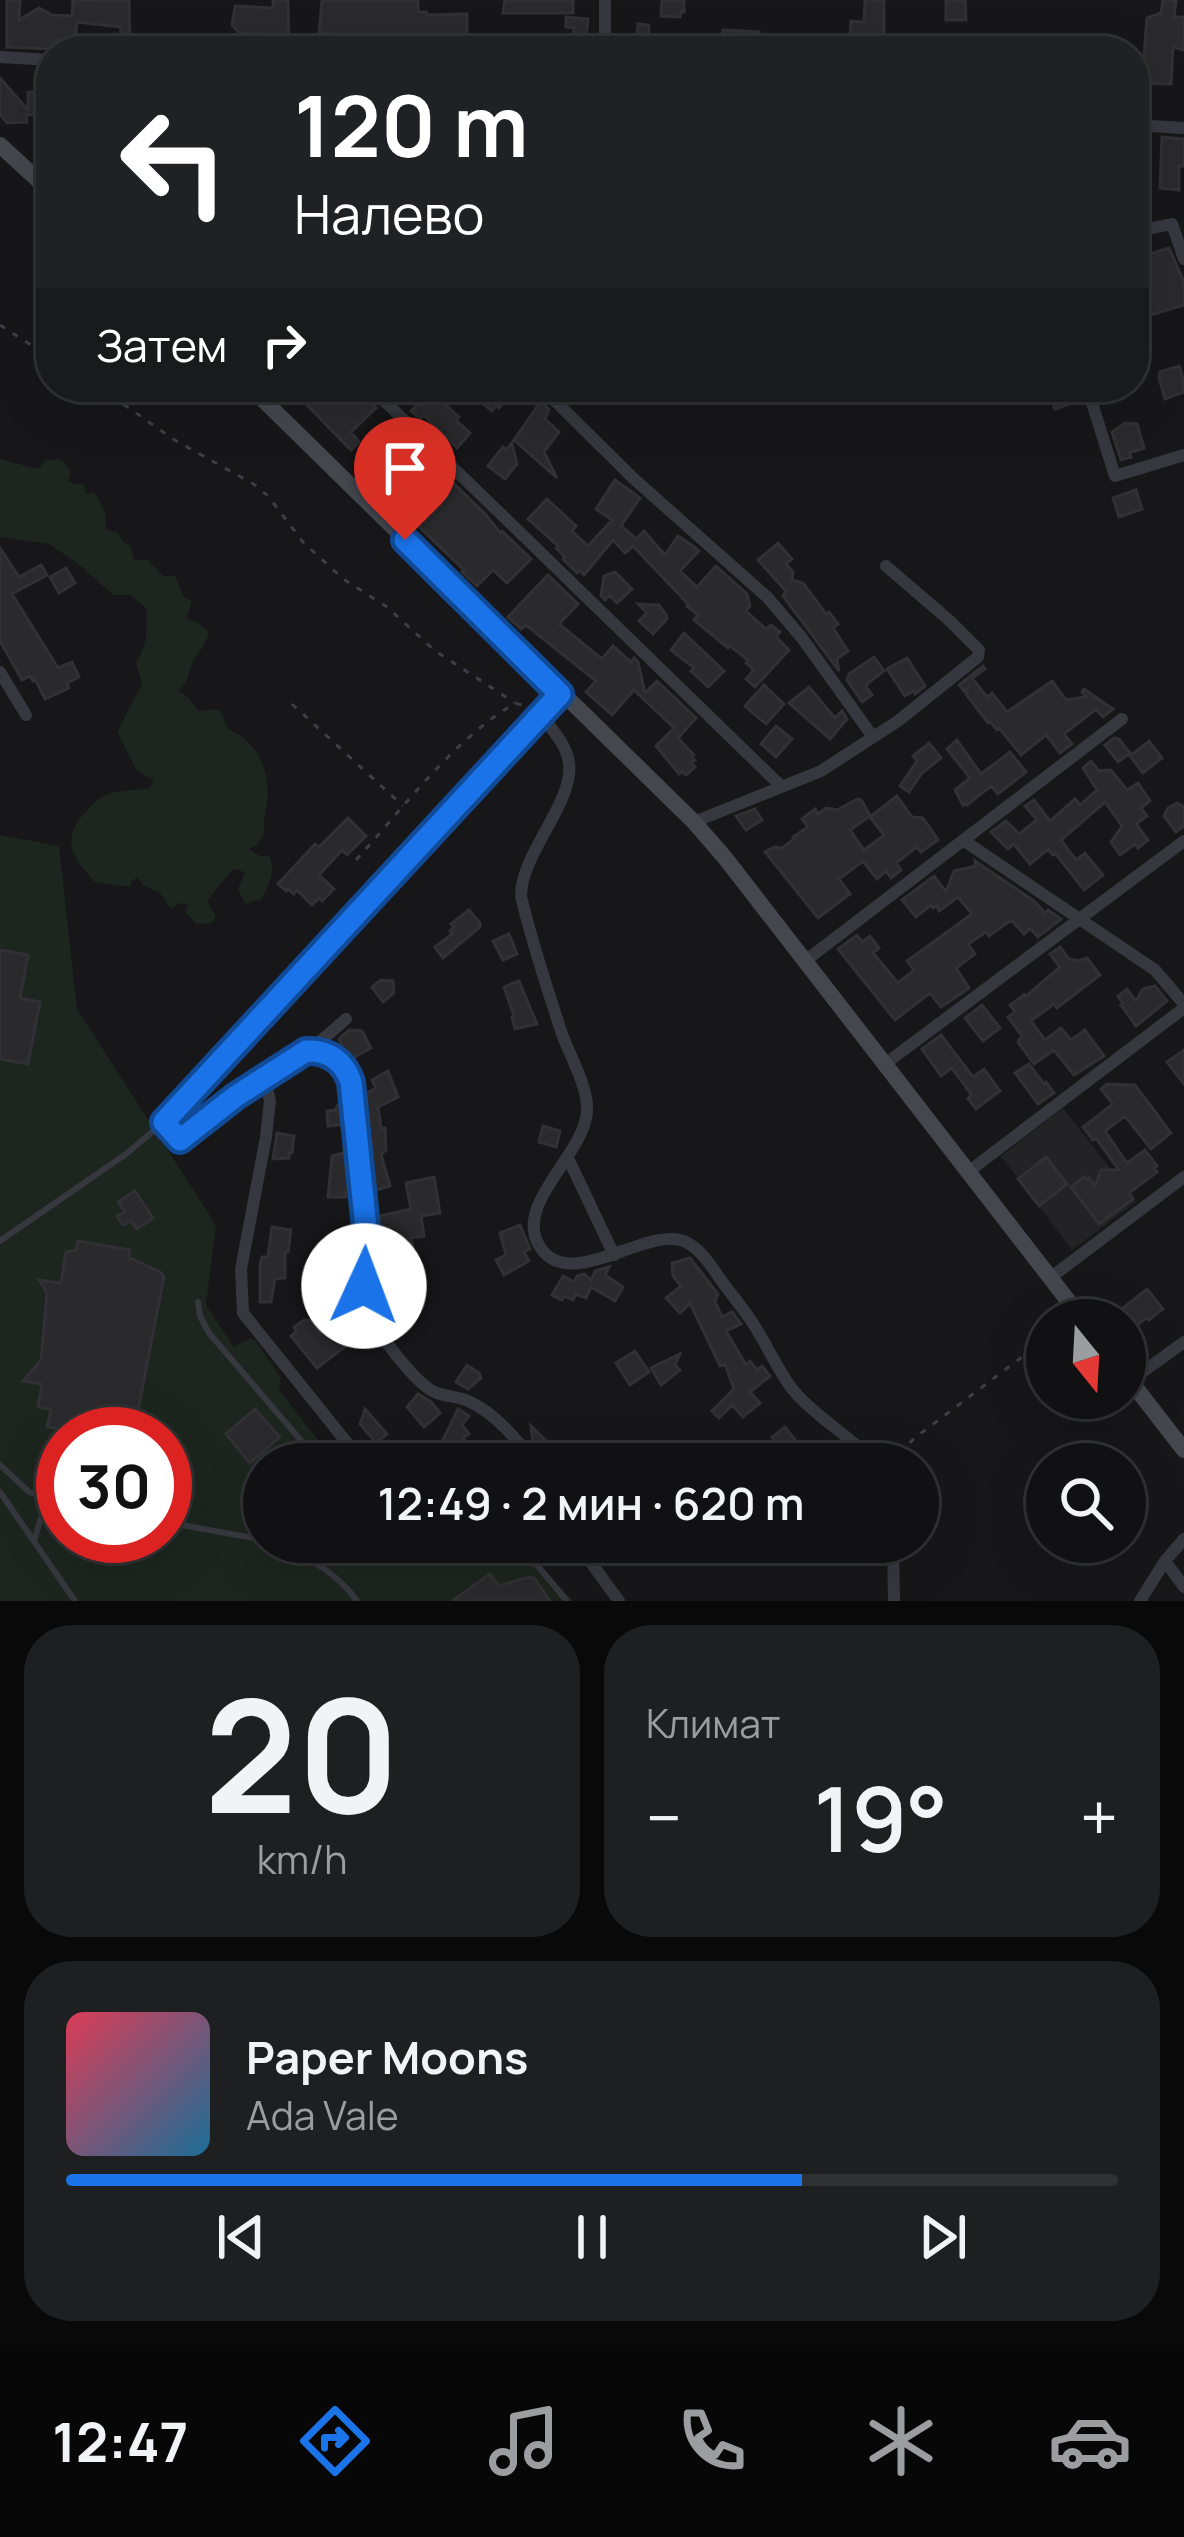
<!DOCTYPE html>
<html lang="ru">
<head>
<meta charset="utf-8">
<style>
	:root { --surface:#111113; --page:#1e1f21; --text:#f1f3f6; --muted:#9c9da0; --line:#303133; --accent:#1a73e8 }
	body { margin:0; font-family:Manrope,sans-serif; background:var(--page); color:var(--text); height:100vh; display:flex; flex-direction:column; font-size:45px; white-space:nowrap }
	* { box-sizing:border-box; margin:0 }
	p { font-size:39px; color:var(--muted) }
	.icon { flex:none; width:66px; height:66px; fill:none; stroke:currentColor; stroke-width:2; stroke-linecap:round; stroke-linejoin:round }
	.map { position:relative; height:1601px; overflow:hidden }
	.drawer { display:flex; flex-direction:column; gap:24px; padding:24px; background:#09090a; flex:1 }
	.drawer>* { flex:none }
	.hud { position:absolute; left:36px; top:36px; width:1113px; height:366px; border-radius:48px; box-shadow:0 12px 48px #0002,0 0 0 3px var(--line); background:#202124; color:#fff; overflow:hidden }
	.needle { width:78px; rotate:162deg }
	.buttons { position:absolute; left:1026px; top:1299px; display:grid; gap:24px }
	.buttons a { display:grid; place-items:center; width:120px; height:120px; border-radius:50%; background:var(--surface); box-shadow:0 12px 48px #0002,0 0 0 3px var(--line); font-size:60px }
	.speed { position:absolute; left:36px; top:1407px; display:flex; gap:24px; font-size:60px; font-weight:700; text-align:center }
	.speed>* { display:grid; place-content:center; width:156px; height:156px; border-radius:50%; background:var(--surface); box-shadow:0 12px 48px #0002,0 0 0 3px var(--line); line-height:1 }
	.speed .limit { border:18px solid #d22; background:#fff; color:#111 }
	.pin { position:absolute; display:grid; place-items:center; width:102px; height:102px; color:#fff; margin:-123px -51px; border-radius:50% 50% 50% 0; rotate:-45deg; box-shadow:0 0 12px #0007 }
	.pin .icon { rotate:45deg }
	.me { position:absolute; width:132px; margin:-66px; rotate:2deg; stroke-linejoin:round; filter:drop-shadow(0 0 9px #0008) }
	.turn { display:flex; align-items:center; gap:42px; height:252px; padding:0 60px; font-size:54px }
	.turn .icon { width:156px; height:156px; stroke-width:2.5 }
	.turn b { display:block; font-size:84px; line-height:102px }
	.then { display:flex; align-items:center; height:114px; padding:0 60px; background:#0003; gap:24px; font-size:45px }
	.big { font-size:90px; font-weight:600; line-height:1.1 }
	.drawer .card { flex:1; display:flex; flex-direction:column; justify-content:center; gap:18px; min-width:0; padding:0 42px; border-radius:48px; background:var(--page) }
	.drawer .dial { align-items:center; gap:0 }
	.dial b { font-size:156px; line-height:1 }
	.song { display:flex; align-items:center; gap:36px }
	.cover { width:144px; height:144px; border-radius:18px; background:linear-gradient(135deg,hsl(350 70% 55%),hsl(200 70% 35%)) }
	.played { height:12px; border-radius:6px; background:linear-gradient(90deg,var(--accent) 70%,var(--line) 70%) }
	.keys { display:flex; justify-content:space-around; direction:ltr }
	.heat { display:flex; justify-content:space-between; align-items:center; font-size:66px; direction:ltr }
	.drawer .tiles { flex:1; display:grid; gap:24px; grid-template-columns:1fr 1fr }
	.card:last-child { grid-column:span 2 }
	.trip { position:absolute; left:243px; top:1443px; width:696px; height:120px; border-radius:60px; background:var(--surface); box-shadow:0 12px 48px #0002,0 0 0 3px var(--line); font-weight:600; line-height:120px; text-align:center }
	.tab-bar { display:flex; height:192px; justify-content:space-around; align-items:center; background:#070708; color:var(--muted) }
	.tab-bar .icon { width:84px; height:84px }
	.tab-bar .selected { color:var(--accent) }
	.tab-bar b { font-size:54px; color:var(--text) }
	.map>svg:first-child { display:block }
	.built { fill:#232326 }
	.green { fill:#1c251e; fill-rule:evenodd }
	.building { fill:#2a2a2d; stroke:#313135; stroke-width:3 }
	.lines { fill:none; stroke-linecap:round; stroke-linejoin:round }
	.path { stroke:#3d3f46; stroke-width:3; stroke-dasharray:6 9; stroke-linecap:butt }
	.service { stroke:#37383f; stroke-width:6 }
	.minor { stroke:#37383f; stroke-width:12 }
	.secondary { stroke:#45474f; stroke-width:16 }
	.route-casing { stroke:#114b97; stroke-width:30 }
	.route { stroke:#1a73e8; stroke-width:21 }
</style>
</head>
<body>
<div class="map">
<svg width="1184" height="1601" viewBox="0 0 1184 1601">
	<rect width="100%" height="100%" fill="#171719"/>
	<!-- built -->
	<path class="built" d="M1063,1108L1136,1202L1072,1250L1001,1156Z"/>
	<!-- green -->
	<path class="green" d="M0,459L38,469L46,460C59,458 64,460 71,471L68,482L84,485L86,494L94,493C103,503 107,516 106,529L118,533L123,542L130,545L134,560H148L163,576H175L183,596L192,601L187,618L200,624L209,632C206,647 197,652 191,666C187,678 188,682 178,691L187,696L199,711L219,709L229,730C258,740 271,774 267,804C265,815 263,821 265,833L256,845L249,849L261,857L269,855C276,872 270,884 261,899L245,904L238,889L245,872L233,869L207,901L216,917L212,923L197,924L185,912L188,905L180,903L171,909L160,893L143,885L137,877L131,882V887L95,882C70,855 60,839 88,809C95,802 102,795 111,793C123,790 137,790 149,788L154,781L136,769L117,732L142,684L136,662C148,647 147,626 146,608L130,595H113L77,563L49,544L0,537Z
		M0,835L59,846L77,1009L216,1225L206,1305L234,1347L251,1338L256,1341L281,1378L279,1390L337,1464H264V1542H408L451,1551L524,1548L573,1601H0ZM63,1434H165V1536H63Z"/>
	<!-- building -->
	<path class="building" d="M7,0H20L19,20L39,8L52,15L72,16L73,0H129L130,51H119L121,27L77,22L75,41L56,39L51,49L7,47Z
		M273,0H288L289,51H259V34L239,33L232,25L235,6L273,8Z
		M322,0H418V12H426L428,15L467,14V40L428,41V47L392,48V42L351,43V35L319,33Z
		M505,0H573V13H503Z
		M662,0H684V12H681L680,17L661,16Z
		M865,0H884V41H920V51H845V36H850L851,21L864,22Z
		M946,0H965L966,20H946Z
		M1163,0H1176L1174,17H1184V50L1173,47L1171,84L1134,83V56H1144L1147,18L1161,13Z
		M566,17L588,19L586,39H595V51H571L574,28L566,27Z
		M638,24L649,25L648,45L639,44L638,51H616V37L637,38Z
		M723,30L759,32L758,51H721Z
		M0,78L28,110V92H35V85H50L51,115H26L27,122L7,123L0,114Z
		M1162,137L1184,139V166H1179V190L1160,188Z
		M1169,248L1184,282V305L1134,320V296L1146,292L1136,258Z
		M1179,366L1184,381V392L1165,399L1159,378L1160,372Z
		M317,387H350L355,391L360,389L376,408L351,432L359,442L351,450L304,402Z
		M399,387H426L459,417L456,420L470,433L457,448L424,415L420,419L411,411L419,403Z
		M493,387H506L501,394L507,398L499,408L496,405L492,411L481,402Z
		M1047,387H1072L1077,401L1055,409Z
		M541,401L549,410L545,419L559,432L544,452L557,478L514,440Z
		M1125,423L1137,424L1144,448L1129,453L1131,457L1121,460L1112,432Z
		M410,441L486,515L500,533L502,531L531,559L507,583L493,570L477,586L462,572L464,570L417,525L433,506L413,488L397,504L381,486L397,471L392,466L406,454L402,449Z
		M512,443L517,464L505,479L488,466L503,447L506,450Z
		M615,480L640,498L621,526L636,539L644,531L665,555L678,536L693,546L699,551L680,571L697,587L716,566L747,594L750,606L746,611L766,629L771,625L780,632L776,637L789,650L755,687L746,679L754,670L746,663L748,660L730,646L728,648L694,620L698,615L687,606L688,604L633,546L625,553L613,540L584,575L579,570L577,573L563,559L565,557L556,548L558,546L528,519L547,499L576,526L572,531L588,546L612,520L596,509Z
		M1136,490L1142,509L1119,517L1113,498Z
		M778,543L792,559L786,564L793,572L792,580L803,583L826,614L829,612L838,624L833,628L848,651L837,659L839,671L783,596L786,591L758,560Z
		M0,548L19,577L41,565L47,575L12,594L58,668L72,662L79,677L67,683L69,688L45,699L35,679L33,681L30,676L22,680L0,641Z
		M66,568L75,583L59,593L50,577Z
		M615,572L632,589L617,603L609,595L605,600L601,596L604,576Z
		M548,575L578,604L559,624L602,659L613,646L631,662L634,658L638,662L645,693L657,681L696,718L678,738L694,755L692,757L695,760L691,763L695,767L686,775L683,771L679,774L656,746L674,728L634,690L612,715L586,692L596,681L526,625L521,629L508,617Z
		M638,604L659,605L666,615L667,619L653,634L639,621L647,613Z
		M684,633L724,671L708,687L691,671L694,668L671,650Z
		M874,657L884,671L868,683L866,687L872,695L862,702L847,680L849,674Z
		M907,658L925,686L915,694L913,691L905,696L887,669Z
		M983,666L985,669L972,678L987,697L992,693L1007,712L1052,681L1066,700L1086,697L1082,692L1084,689L1113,709L1103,717L1096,709L1064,734L1072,744L1060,753L1046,735L1021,755L999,728L997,730L990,721L988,723L966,694L968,688L964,691L959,685Z
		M764,685L784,704L766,724L745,706Z
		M809,687L835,718L842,711L847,719L830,739L789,703Z
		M776,726L792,739L776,757L761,744Z
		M1114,738L1119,739L1130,753L1118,762L1105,745Z
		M957,740L981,774L1010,752L1026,772L998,794L991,786L967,805L965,803L963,805L955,790L970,778L947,749Z
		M1149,741L1162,758L1143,773L1130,756Z
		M929,743L941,758L922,773L909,792L900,786L917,761L913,756Z
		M1091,761L1099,771L1111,770L1127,790L1138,783L1150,801L1141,808L1147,816L1136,824L1148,840L1138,848L1135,844L1120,855L1111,842L1122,826L1105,802L1061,840L1076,860L1085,853L1103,875L1084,890L1055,853L1053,855L1048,849L1030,864L1014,844L1008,849L991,832L1006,821L1019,834L1037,820L1025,806L1034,800L1050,821L1075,799L1080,805L1097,790L1083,768Z
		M897,796L912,817L923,818L938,840L921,852L917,847L896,863L901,870L891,878L886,871L877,879L863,861L839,879L850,894L818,918L765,852L774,847L782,848L794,839L793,837L808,827L802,819L815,809L818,814L826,808L837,810L858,799L862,801L870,816L850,830L864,850L884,835L870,817Z
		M1177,803L1184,807V826L1176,832L1164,816L1168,808Z
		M755,809L762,820L746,830L736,816Z
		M348,818L366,836L347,855L342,850L319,875L334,889L322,901L319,898L312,905L297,890L294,894L288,889L286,891L278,884L315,844L319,847Z
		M975,861L1034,901L1045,913L1048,910L1061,919L1038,937L1030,928L1024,934L1011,920L989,936L986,932L968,944L975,954L956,968L969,988L941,1007L930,993L895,1020L838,949L857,935L862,942L870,936L879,948L873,953L898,983L914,970L907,961L972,914L958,897L939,911L937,905L933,908L931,905L916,917L902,900L934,876L946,892L954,871L976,866Z
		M469,910L480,923V927L443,958L435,947L452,934L450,931L454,927L451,924Z
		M509,934L517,954L503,960L493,941Z
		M1060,947L1069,959L1078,961L1087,958L1100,975L1057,1008L1054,1004L1031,1021L1045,1040L1061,1028L1071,1040L1085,1030L1104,1056L1074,1075L1054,1050L1034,1064L1018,1042L1022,1036L1008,1017L1015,1012L1010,1005L1024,995L1025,997L1060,967L1050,954Z
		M0,950L28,955L20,998L40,1002L28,1064L0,1059Z
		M381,980L393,981L394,993L383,1002L372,987Z
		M519,981L537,1024L515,1029L512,1017L514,1016L504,987Z
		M1155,986L1167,1001L1136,1026L1121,1005L1123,1004L1118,996L1127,989L1136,1001L1143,989Z
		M982,1005L1000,1028L983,1041L965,1018Z
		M349,1030L362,1031L371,1048L351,1059L336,1047L341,1044L339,1039Z
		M941,1035L973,1077L984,1069L1000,1091L976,1109L968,1099L971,1094L952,1068L941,1076L922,1049Z
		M1184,1050V1084L1167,1062Z
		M1029,1064L1044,1084L1046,1082L1054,1093L1038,1104L1015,1073Z
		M388,1071L398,1097L378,1107L381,1128H385L386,1150L381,1154L390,1186L376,1190L363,1095L376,1088L372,1080Z
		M1107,1084L1135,1085L1171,1133L1151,1149L1125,1116L1105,1131L1127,1163L1145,1150L1157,1166L1154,1168L1157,1172L1129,1193L1133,1199L1099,1224L1071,1187L1084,1177L1087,1180L1089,1178L1095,1186L1101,1170H1119L1096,1138L1093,1140L1083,1127L1113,1104L1101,1089Z
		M338,1105L344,1108L346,1124L328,1126L327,1111L335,1110Z
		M543,1126L560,1131L556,1147L539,1142Z
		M277,1133L294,1136L292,1153H289V1158L273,1159Z
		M343,1153L349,1155L350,1191H346V1197H328L332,1156Z
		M1046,1157L1067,1184L1039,1206L1018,1179Z
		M434,1177L440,1213L421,1216L424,1236L411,1238L414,1252L397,1255L391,1233L376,1234V1217L411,1209L406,1183Z
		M135,1191L153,1218L137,1229L131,1221L123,1225L117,1216L125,1212L118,1202Z
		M520,1225L530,1249L524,1252L529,1261L504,1275L496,1260L506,1255L500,1233Z
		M272,1227L291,1230L288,1252H285V1278L275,1279L271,1302H260V1264L262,1257H268Z
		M78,1241L130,1250L128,1257L160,1272L164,1277L135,1426L101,1420L98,1434L47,1427L51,1409L38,1407L42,1384L23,1381L41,1360L47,1293L39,1280L61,1283L66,1252L76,1250Z
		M690,1258L718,1294L715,1302L722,1317L732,1312L741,1324L726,1331L746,1365L750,1361L757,1370L762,1366L770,1376L750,1392L760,1403L743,1417L732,1405L719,1418L712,1411L734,1389L725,1364L720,1366L690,1303L680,1313L666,1298L681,1286L673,1276L672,1263Z
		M609,1267L605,1275L623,1287L615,1301L591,1287L586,1298L576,1294L573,1300L564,1296L562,1300L552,1295L563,1276L574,1282L577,1276L584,1274L591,1280L595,1271Z
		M1147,1289L1163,1309L1149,1320L1146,1318L1137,1325L1123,1308Z
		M304,1320L311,1321L320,1334L326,1329L335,1330L346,1346L317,1368L291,1336L297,1331L294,1327Z
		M635,1351L649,1372L630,1385L616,1363Z
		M680,1354L675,1365L680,1370L661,1385L651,1368Z
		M467,1365L479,1373L481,1378L468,1389L456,1382Z
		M418,1394L431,1402L440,1413L424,1427L407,1407Z
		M255,1409L280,1437L250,1463L226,1434Z
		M365,1409L387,1434L376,1443L360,1424Z
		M458,1409L469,1416L462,1425L469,1434L463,1438L474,1452L459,1464H455L440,1446Z
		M531,1426L570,1464H547L533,1444Z
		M785,1427L796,1441L783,1451L772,1437Z
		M405,1448L418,1464H392L396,1450Z
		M839,1542H864L866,1551L844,1558Z
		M490,1574L499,1586L529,1577L535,1579L550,1601H452Z"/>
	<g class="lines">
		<!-- path -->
		<path class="path" d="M0,325L51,358
			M99,387L173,439L255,485L268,496L303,542L342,578L387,607L434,650L515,703
			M292,704L403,806
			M356,860C405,806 452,741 515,703L529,707
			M887,1463L916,1437L1026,1354L1047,1350"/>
		<!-- service -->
		<path class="service" d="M0,1241L126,1154L164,1122
			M198,1302L200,1316L209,1333L321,1464
			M0,1465L29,1492L63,1503
			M0,1492L75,1601
			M165,1522L264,1540
			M34,1541L41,1518L55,1504
			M269,1542C304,1554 336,1571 357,1601
			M393,1542L416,1555L514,1557L537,1565L567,1601"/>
		<!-- minor -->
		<path class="minor" d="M605,0V51
			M0,57L51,60
			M1134,125L1184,128
			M1134,232L1172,224L1184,259
			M370,387L781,786
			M541,387L633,478L767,597L802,638L873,737
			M1087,387L1115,476L1184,455
			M0,672L26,715
			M540,714C551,728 567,745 569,763C574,803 521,853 521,896C531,940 546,984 560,1028C567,1051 586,1082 587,1106C590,1152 511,1203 540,1247C570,1294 648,1224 686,1242C702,1250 713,1269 723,1283C732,1295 742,1307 750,1319C766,1342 776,1368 793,1390C817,1419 851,1435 874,1464
			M694,822L821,771L898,721L978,657L979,650L950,621L886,566
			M963,840L1155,970L1184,1004
			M805,961L1122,719
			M346,1019L315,1046L236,1097L180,1140L164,1122L560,694
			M310,1051C331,1052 344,1061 351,1082C357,1130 364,1181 366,1230C366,1253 358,1282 365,1304C372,1327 406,1370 425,1386C439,1398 452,1394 468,1401C494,1412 519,1441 535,1464
			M885,1064L1184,841
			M265,1079L270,1101L266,1137L241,1269L243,1313L364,1464
			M568,1158L614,1255
			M968,1172L1184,1008
			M1050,1278L1184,1177
			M1130,1381L1184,1342
			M576,1542L619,1601
			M893,1542L894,1601
			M1165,1561L1184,1587
			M1140,1601L1165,1561L1184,1539"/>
		<!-- secondary -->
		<path class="secondary" d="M0,145L51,192
			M250,387L694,822L726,859L1083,1320
			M1125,1374L1184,1450"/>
	</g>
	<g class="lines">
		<defs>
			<path id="route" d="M364,1286L366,1228L351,1082C344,1061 328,1050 306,1051L236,1096L180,1140L164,1122L560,694L405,540"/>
		</defs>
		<!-- route casing -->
		<use href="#route" class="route-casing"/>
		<!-- route -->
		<use href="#route" class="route"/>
	</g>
</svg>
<div class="buttons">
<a><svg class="needle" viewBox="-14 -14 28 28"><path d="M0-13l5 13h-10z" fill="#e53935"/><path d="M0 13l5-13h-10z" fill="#9c9da0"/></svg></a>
<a><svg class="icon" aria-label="search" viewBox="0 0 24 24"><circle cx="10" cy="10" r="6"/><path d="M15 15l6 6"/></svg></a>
</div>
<div class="speed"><div class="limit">30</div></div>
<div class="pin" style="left:405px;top:540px;background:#d93025"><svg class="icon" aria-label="arrive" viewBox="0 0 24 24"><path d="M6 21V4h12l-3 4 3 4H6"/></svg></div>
<svg class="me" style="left:364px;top:1286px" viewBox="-20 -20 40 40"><circle r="19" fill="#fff"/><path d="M0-13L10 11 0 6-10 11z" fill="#1a73e8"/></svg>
<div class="trip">12:49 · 2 мин · 620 m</div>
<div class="hud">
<div class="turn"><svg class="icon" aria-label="left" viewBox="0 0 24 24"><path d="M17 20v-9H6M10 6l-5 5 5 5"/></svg><div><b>120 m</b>Налево</div></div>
<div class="then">Затем<svg class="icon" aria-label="right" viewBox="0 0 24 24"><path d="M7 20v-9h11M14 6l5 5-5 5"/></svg></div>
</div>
</div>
<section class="drawer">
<div class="tiles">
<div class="card dial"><b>20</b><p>km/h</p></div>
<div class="card"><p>Климат</p>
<div class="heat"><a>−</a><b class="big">19°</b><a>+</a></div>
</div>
<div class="card">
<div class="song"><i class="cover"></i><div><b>Paper Moons</b><p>Ada Vale</p></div></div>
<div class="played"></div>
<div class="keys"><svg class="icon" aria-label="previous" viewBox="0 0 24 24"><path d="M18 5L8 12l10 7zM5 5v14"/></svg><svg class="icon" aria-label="pause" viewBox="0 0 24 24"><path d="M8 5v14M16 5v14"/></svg><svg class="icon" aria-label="next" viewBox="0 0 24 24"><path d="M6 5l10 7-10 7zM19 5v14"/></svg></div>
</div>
</div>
</section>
<nav class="tab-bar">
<b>12:47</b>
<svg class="icon selected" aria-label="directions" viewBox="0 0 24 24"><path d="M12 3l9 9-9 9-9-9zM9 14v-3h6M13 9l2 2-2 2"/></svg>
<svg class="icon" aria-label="music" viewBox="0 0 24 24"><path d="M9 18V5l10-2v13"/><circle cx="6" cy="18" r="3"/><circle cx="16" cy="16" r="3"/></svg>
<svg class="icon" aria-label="phone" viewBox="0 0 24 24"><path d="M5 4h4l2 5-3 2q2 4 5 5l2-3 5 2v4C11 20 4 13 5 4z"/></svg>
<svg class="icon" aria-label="climate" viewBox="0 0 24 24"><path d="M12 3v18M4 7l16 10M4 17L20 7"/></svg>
<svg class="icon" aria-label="car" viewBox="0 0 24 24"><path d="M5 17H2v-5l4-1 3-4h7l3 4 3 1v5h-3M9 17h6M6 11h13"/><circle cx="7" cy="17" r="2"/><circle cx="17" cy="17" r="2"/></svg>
</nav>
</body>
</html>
